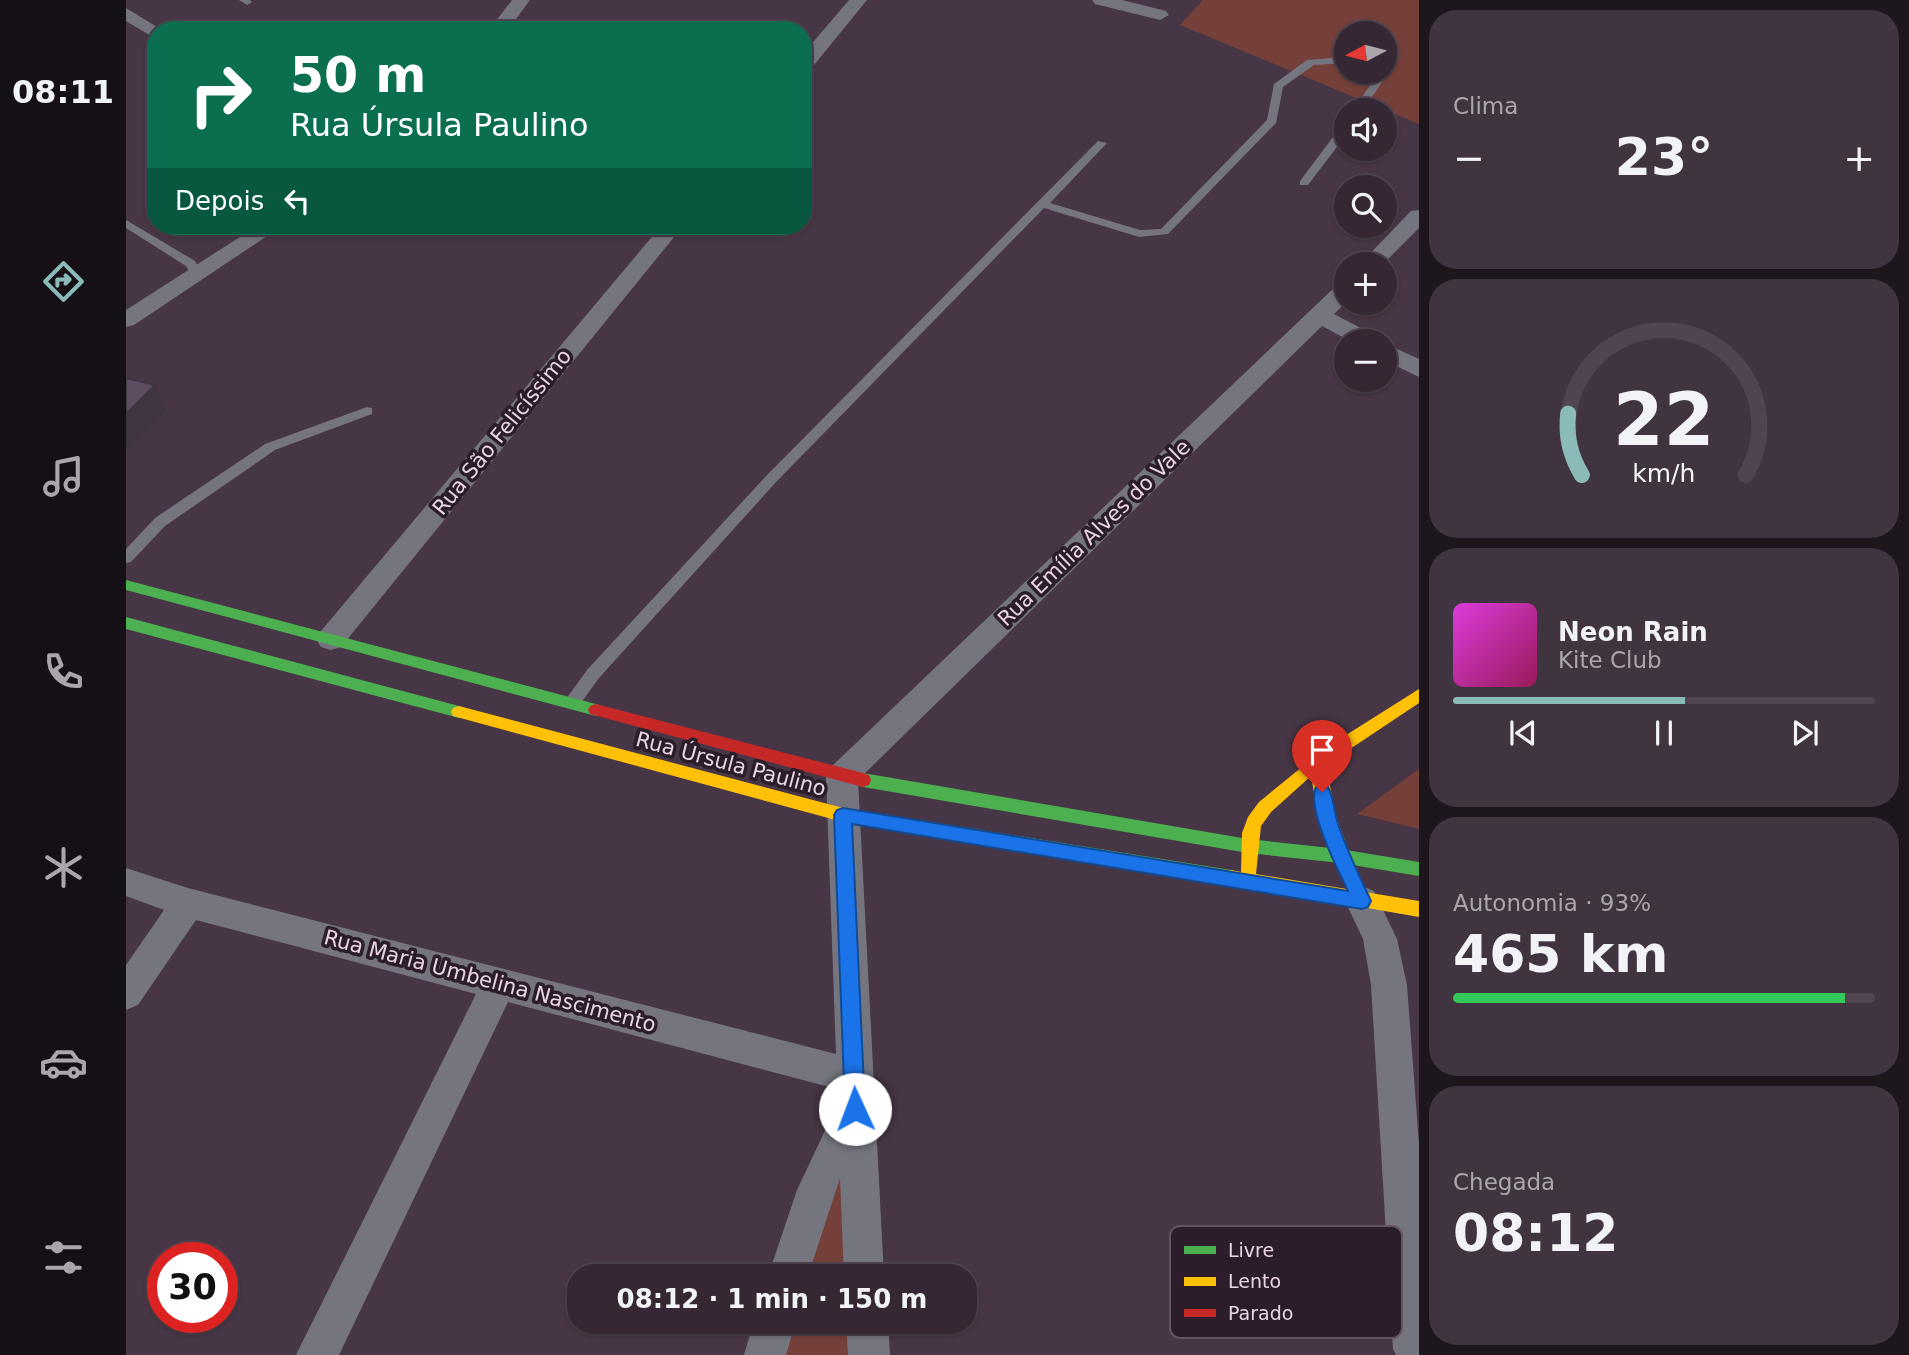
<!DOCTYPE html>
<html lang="pt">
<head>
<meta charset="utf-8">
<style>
	:root { --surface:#352834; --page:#403440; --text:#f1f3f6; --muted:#aaa6ac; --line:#4f444f; --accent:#8bbbb9 }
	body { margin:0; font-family:"DejaVu Sans",sans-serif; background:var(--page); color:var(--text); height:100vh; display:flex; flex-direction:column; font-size:26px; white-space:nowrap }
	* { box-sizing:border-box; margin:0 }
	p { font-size:23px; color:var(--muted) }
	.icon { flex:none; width:38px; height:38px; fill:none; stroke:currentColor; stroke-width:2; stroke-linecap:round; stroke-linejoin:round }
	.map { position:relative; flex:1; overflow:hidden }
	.side { display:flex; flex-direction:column; gap:10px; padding:10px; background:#1d161d; width:490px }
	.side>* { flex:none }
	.guide { position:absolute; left:21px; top:21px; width:665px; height:214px; border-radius:28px; box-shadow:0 2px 5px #0004,0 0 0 2px var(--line); background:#0b6e4f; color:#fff; overflow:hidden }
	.needle { width:46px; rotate:263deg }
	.fabs { position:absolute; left:1208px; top:21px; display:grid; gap:14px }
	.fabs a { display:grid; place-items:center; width:63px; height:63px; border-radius:50%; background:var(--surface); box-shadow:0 2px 5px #0004,0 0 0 2px var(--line); font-size:35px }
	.speed { position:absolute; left:21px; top:1242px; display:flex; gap:14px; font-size:35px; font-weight:700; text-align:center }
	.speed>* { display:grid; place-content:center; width:91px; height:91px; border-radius:50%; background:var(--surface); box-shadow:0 2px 5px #0004,0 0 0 2px var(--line); line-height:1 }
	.speed .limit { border:10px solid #d22; background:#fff; color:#111 }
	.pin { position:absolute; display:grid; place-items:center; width:60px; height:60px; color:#fff; margin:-72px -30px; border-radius:50% 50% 50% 0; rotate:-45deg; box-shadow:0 0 7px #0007 }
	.pin .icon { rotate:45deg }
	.me { position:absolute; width:77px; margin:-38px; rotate:358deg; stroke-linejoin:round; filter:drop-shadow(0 0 5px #0008) }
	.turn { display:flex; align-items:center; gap:24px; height:147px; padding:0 28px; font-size:32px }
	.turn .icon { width:91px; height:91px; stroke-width:2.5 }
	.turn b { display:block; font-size:49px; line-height:60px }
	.then { display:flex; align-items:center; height:66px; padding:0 28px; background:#0003; gap:14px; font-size:26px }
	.big { font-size:52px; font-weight:700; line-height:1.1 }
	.side .card { flex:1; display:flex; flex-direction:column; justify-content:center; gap:10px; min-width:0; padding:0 24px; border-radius:28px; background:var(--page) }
	.side .dial { align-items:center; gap:0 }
	.dial svg { height:182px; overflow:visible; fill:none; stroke:var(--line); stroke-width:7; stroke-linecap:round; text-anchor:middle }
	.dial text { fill:var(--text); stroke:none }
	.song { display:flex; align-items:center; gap:21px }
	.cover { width:84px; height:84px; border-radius:10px; background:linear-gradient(135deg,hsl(300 70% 55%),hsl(330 70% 35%)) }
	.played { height:7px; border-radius:4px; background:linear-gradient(90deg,var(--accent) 55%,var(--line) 55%) }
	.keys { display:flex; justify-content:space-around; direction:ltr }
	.heat { display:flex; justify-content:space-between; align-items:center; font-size:38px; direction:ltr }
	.charge { height:10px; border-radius:5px; background:linear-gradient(90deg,#34c759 93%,var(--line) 0) }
	.trip { position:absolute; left:441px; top:1264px; width:410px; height:70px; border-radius:28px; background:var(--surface); box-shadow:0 2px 5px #0004,0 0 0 2px var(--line); font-weight:700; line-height:70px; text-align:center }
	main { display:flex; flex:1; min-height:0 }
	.dock { display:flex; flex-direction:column; width:126px; justify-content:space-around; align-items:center; background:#151015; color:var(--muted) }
	.dock .icon { width:49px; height:49px }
	.dock .on { color:var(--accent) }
	.dock b { font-size:32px; color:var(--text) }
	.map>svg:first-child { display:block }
	.green { fill:#76403a; fill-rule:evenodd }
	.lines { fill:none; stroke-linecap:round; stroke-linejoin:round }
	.lane { fill:#757580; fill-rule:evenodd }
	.street { fill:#757580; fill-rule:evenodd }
	.fast { fill:#4caf50; fill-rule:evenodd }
	.slow { fill:#ffc107; fill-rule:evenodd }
	.jam { fill:#c62828; fill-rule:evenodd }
	.shaded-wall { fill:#403643 }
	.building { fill:#5c4d60; stroke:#403643; stroke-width:2 }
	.route { fill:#1a73e8; stroke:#114b97; stroke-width:2 }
	.labels { text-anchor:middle; stroke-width:7; stroke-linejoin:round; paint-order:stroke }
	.street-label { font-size:21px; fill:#e8d4e5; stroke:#2b1d2a }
	.key { fill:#2b1d2a; stroke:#645462; stroke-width:2 }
	.key-label { font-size:19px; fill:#e8d4e5 }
</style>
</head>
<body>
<main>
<nav class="dock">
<b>08:11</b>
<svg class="icon on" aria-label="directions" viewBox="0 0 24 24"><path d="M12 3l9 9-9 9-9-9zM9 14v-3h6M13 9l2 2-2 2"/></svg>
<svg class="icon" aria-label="music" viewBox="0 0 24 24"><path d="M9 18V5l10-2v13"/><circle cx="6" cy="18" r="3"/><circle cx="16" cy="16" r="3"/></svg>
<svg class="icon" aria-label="phone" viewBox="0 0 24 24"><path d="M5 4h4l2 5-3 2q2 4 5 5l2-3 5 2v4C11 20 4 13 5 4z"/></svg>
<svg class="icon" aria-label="climate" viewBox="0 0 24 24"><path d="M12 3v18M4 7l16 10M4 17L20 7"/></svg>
<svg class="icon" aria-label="car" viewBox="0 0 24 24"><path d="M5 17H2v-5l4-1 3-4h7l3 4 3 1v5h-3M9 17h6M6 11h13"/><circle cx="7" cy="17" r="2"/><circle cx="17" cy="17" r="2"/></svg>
<svg class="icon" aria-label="filters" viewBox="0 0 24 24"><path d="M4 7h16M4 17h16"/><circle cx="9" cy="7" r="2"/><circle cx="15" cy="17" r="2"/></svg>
</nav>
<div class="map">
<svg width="1293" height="1355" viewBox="0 0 1293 1355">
	<rect width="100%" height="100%" fill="#473645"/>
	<!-- green -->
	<path class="green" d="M1077,0H1293V124L1054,25ZM1220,33H1258V72H1220Z
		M1293,769V829L1231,814Z
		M722,1140L727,1276H682Z
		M669,1321H728L729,1355H659Z"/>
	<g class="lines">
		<!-- lane -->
		<path class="lane" d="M113,0H124L126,2L121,5Z
			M1220,57V63L1188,65L1157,87L1150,123L1042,234L1013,237L918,208L651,481L473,678L452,707H440L438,703L440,699L461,670L641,475L972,141L981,143L924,203L1014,230L1035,229L1141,120L1148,84L1181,60Z
			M1245,72H1255L1259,78L1237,110H1227L1249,78Z
			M1220,124V135L1182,185H1174V181L1216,125Z
			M0,220L69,261L77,274L75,277H67L60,266L0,228Z
			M241,407L246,408V414L149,450L39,526L5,562L0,563V549L29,518L139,444Z"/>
		<!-- street -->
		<path class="street" d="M386,0H404L382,30H363Z
			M723,0H741L684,70L677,72V54Z
			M966,0H996L1040,11L1043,15L1034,20L969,4Z
			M0,8L36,30H30V39L0,21Z
			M1293,210V228L1257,264H1234L1285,211Z
			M131,226H156L8,325L0,327V310Z
			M535,226H557L215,647L205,650L195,647L190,639L195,631Z
			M1220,282V302L1208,314L1250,336L1254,341H1224L1196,326L732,780L758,1276H718L714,1178L682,1276H642L671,1190L712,1103L711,1089L382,1002L213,1355H170L350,994L70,920L12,1005L0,1010V965L38,910L0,896V868L62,888L710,1054L700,776L705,767L1212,284Z
			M1258,343L1293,359V377L1258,360Z
			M1236,886L1248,891L1271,939L1281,985L1293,1145V1355H1270L1267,1349L1245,985L1237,939L1219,901L1224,891Z
			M628,1321H670L660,1355H618Z
			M720,1321H762L764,1355H722Z"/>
		<!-- fast -->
		<path class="fast" d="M0,580L470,704L476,706L478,710L476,714L470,716L0,590Z
			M0,617L333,706L339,708L341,712L339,716L333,718L0,629Z
			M737,773L1122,839L1214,849L1293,862V876L1214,863L1122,853L737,787L731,785L729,780L731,775Z
			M749,813L1105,870L1111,873L1114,878L1111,883L1105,886L749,827L743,825L740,820L743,815Z"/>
		<!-- slow -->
		<path class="slow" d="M1293,689V703L1200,765L1210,817L1232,875L1229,880L1223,883L1217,880L1214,875L1192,817L1185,776L1145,812L1135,826L1130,874L1293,901V917L1099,883L1096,878L1099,873L1105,870L1115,872L1116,833L1122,817L1133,802L1198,749Z
			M333,706L717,808L755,815L758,820L755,825L749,827L717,822L327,716L325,712L327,708Z"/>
		<!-- jam -->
		<path class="jam" d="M470,704L737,773L743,775L745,780L743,785L737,787L464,714L462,710L464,706Z"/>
	</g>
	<!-- shaded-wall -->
	<path class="shaded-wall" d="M29,385L40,411L0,451V414Z"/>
	<!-- building -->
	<path class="building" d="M0,378L29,385L0,414Z"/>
	<!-- route -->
	<path class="route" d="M1196,785L1202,787C1208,798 1208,812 1212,824C1221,851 1233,875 1245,901L1242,907L1236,909L726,824L739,1109L736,1116L729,1119L722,1116L719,1109L708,815L711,810L717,808L1222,891C1212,870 1180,808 1190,787Z"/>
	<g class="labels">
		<!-- street labels -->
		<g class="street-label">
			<text transform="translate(376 432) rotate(-51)" y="7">Rua São Felicíssimo</text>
			<text transform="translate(968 533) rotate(-44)" y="7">Rua Emília Alves do Vale</text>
			<text transform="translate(605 764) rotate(15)" y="7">Rua Úrsula Paulino</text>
			<text transform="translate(364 981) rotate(15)" y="7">Rua Maria Umbelina Nascimento</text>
		</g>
	</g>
	<!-- legend -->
	<rect x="1044" y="1226" width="232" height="112" rx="10" class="key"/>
	<rect x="1058" y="1246" width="32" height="8" fill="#4caf50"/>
	<rect x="1058" y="1277" width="32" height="9" fill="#ffc107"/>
	<rect x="1058" y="1309" width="32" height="8" fill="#c62828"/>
	<g class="key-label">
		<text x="1102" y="1257">Livre</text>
		<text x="1102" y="1288">Lento</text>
		<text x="1102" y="1320">Parado</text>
	</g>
</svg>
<div class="fabs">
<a><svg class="needle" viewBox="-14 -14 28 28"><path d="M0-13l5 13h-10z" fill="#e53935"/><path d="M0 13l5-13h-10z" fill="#aaa6ac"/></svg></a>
<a><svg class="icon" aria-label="sound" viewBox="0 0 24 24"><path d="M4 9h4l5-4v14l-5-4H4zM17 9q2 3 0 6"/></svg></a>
<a><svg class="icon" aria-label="search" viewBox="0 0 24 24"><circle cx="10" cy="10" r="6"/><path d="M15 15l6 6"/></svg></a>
<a>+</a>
<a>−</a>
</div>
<div class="speed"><div class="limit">30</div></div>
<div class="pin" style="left:1196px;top:792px;background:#d93025"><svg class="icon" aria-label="arrive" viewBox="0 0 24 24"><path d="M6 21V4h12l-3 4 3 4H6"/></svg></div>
<svg class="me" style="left:729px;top:1109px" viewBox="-20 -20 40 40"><circle r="19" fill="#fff"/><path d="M0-13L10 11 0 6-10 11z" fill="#1a73e8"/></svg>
<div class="trip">08:12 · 1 min · 150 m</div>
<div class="guide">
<div class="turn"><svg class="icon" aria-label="right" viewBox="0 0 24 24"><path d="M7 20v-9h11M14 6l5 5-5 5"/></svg><div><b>50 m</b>Rua Úrsula Paulino</div></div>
<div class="then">Depois<svg class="icon" aria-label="left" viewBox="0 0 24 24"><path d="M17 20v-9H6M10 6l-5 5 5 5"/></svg></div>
</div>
</div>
<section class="side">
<div class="card"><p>Clima</p>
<div class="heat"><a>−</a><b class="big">23°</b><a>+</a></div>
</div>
<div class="card dial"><svg viewBox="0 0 100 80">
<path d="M14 69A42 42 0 1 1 86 69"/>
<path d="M14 69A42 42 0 0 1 8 42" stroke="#8bbbb9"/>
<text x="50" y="56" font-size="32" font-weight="700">22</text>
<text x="50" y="72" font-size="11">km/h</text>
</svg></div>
<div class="card">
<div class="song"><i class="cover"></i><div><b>Neon Rain</b><p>Kite Club</p></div></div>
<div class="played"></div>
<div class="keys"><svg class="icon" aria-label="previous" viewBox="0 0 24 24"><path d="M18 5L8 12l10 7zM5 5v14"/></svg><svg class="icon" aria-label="pause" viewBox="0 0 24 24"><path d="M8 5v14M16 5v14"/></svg><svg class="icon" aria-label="next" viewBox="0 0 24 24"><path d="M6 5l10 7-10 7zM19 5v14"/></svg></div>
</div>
<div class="card"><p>Autonomia · 93%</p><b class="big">465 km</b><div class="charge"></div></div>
<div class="card"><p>Chegada</p><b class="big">08:12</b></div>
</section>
</main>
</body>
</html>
